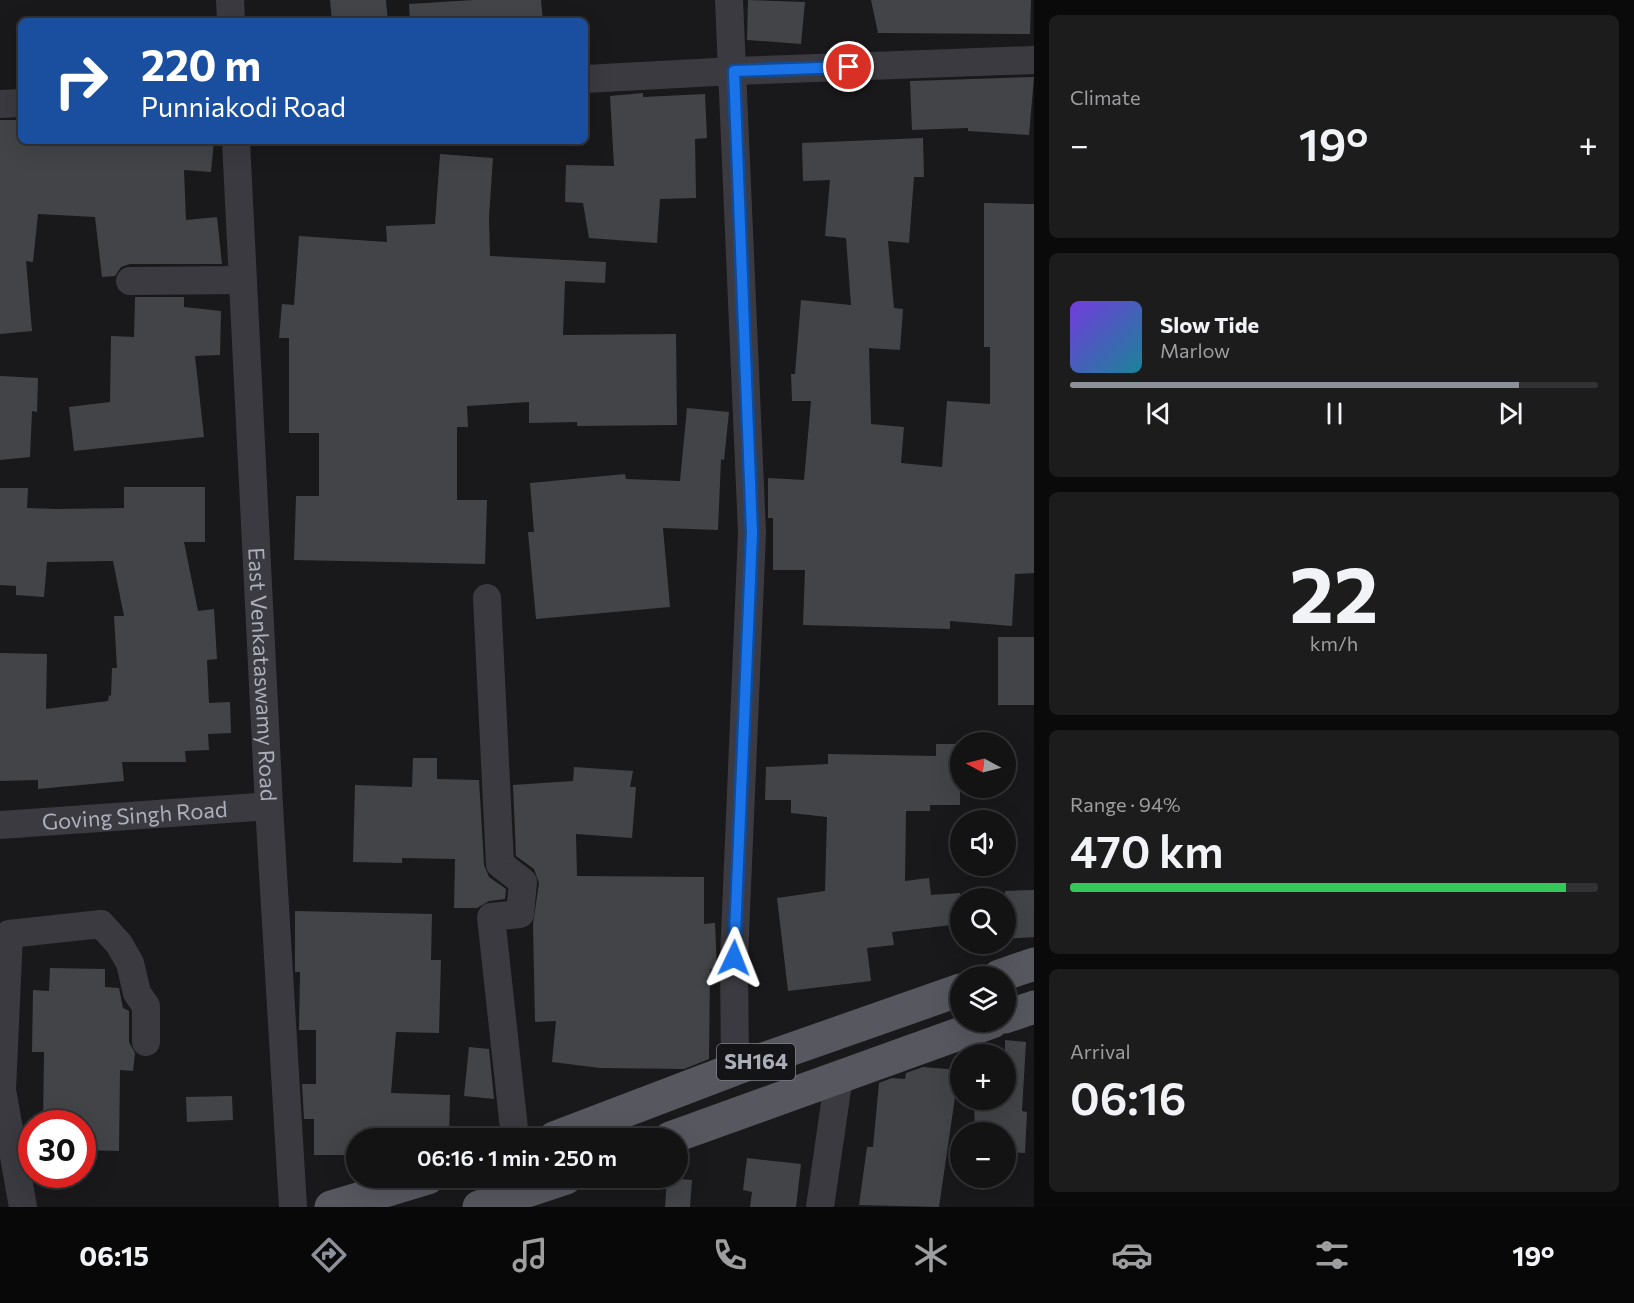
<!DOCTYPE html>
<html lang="en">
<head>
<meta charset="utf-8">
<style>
	:root { --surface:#131314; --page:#1c1c1d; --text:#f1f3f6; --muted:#9d9ea0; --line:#323234; --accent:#8c9099 }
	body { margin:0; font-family:Commissioner,sans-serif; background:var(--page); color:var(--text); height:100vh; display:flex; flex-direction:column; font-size:22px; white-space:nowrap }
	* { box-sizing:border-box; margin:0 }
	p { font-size:20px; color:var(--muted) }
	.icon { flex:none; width:33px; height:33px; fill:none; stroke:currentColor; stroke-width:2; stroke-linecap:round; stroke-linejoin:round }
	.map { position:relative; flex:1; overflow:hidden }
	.panel { display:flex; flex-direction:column; gap:15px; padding:15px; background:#0a0a0b; width:600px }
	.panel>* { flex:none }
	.banner { position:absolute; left:18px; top:18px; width:570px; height:126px; border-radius:9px; box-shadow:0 6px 24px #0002,0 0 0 2px var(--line); background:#1a4fa0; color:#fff; overflow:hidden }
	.needle { width:39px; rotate:277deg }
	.tools { position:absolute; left:950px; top:732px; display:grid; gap:12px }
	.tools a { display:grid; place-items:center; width:66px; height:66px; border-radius:50%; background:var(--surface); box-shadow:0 6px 24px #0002,0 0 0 2px var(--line); font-size:30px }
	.speed { position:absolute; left:18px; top:1110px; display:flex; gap:12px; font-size:30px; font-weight:700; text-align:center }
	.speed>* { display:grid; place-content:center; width:78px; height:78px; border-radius:50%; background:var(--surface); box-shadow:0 6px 24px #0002,0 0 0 2px var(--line); line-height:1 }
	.speed .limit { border:9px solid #d22; background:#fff; color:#111 }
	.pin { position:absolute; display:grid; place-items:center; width:51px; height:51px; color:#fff; margin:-26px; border:3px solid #fff; border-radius:50%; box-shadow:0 2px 6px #0007 }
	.me { position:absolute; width:66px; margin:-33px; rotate:2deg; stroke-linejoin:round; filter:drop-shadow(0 0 4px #0008) }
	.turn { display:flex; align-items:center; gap:21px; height:126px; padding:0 24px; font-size:27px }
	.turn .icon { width:78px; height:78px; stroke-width:2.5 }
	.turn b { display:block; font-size:42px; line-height:51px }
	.big { font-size:45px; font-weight:600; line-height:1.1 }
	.panel .widget { flex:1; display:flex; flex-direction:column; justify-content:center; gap:9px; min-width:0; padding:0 21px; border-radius:9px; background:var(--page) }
	.panel .dial { align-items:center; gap:0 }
	.dial b { font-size:78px; line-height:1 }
	.song { display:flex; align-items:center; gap:18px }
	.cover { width:72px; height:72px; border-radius:9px; background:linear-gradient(135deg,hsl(260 70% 55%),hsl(190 70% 35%)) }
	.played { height:6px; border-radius:3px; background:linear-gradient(90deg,var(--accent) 85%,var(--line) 85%) }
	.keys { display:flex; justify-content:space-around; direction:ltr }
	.heat { display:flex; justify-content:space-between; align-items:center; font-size:33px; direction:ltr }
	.charge { height:9px; border-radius:4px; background:linear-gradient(90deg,#34c759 94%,var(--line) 0) }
	.trip { position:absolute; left:346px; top:1128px; width:342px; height:60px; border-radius:30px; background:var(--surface); box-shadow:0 6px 24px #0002,0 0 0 2px var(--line); font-weight:600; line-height:60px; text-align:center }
	.dock { display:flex; height:96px; justify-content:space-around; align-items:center; background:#080808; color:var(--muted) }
	.dock .icon { width:42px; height:42px }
	.dock .on { color:var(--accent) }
	.dock b { font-size:27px; color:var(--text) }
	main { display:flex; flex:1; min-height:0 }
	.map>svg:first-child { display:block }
	.building { fill:#434448 }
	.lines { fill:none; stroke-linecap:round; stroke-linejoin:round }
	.minor { stroke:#3a3a40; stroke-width:28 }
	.major { stroke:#56575f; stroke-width:33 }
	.route-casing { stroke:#114b97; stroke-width:15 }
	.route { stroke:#1a73e8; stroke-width:10 }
	.labels { text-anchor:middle; stroke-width:6; stroke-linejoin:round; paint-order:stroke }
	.shield { fill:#141416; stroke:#7e8089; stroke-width:1.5 }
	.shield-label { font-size:21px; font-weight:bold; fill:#acafba }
	.street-label { font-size:22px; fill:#acafba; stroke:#141416 }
</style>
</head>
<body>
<main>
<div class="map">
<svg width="1034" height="1207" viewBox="0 0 1034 1207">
	<rect width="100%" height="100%" fill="#19191b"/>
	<!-- building -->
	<path class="building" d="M330,0H386L388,21H332Z
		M473,0H541L543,21H410L409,4Z
		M748,0L805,2L801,44L747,40Z
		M871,0H1031L1030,34L878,33Z
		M1034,77L1029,135L968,131V128L912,130L910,81Z
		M643,93V97L705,94L707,138L695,139L696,198L660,199L657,243L589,238L583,203L565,202L566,165L614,166L610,96Z
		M0,120H21V141H214L211,172L184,170L186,220L217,217L222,264H130L121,267L115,276L102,277L95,217L38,214L33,262L26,261L32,331L0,334Z
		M923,138L924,177H914L909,243L888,241L894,308L903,309L900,350L869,348L871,424L904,427L901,463L942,467L947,401L990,404V347H984V203L1034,204V573L1015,574L1012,626L950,621V629L803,625L805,570H773V518H768V478L804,480L811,401H792L791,374H795L801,300L851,305L846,238L825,236L830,180L803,181L802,143Z
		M440,154L493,158L489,217L490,256L606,262L605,283L565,281L563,335L676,334L677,425L577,426V422L529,423V402L467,406L468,427H457V500H487L485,564L294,560L296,496H319V433H289V338H279L282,304L294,305L299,236L387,242L386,226L435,224Z
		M135,297H184V307L221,311L220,355L195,356L204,437L74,451L69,407L110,402L111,336L134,337Z
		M0,376L38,378L37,412L32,411L30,457L0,460Z
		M687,408L729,412L724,460L721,459L718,530L663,528L670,607L536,619L528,532H534L530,483L625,474L626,479L680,481Z
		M124,487H205V542H184L198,611L214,609L217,659L207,660L209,703L230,702L231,733L208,734L209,750L185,751L186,762H122L124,781L38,789V780L0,781V653L47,654L46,709L108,701L109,695L111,696L112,668H117L114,616H124L113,561L47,562L44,597L16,595V586L0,585V488H28L27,508L57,509L124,508Z
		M998,637H1034V705H998Z
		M936,744H960V805H930V811H906L905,881L929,878L931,895L960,893V924L892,932L894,945L867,948L871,981L788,991L777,898L825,891L827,817L791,813V800H765L766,767L828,764V754L936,756Z
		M413,758H437V779L479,780L484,865L489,877L506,889L505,899L489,901L477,908H454L455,859L402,858V863L353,862L355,785L412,787Z
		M574,767L633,771L630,787H636L632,838L576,834L577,876L704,877V924L715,923L717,969H710L709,1059L684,1069L600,1068L552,1062L556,1021L535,1022L533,924L539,883L534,869L516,856L513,785L573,781Z
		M1034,890V937L1005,939V891Z
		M295,911L432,914L431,960H441L439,1033L396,1032L391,1093L450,1095L449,1138L370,1135V1138H357V1155H314V1119H304L302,1084H316V1030H299L300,972H295Z
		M50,968L105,969V987L119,988L123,1008L129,1011V1042L135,1053L133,1071L120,1070L119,1151L82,1150V1124H43L44,1052H32L33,990L49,991Z
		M1005,1040L1026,1042L1022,1111L1027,1112L1025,1153L1005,1152V1132H975L974,1100H1005Z
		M469,1047L489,1049L494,1099L464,1096Z
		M923,1067L959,1070L939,1207L859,1205L867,1147H873L879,1083L892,1078L905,1079L906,1073Z
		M232,1096L233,1120L187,1122L186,1097Z
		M747,1158L801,1164L796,1207H750L752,1192L743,1190Z
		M667,1178L692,1180L690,1207H665Z"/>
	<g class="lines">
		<!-- minor -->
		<g class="minor">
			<path d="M230,0L231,21"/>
			<path d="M729,0L752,533L734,958L735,1069"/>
			<path d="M585,79L734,71L1034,60"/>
			<path d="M0,104L21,103"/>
			<path id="s1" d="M236,141L269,806L293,1207"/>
			<path d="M130,281L243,280"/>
			<path d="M487,598L500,864L523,882L520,914L491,917L515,1138"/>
			<path id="s2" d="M0,825L269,806"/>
			<path d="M23,1207L2,1090L9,934L101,924L119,944L130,963L137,993L146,1006V1042"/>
			<path d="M820,1207L839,1076"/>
		</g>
		<!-- major -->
		<path class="major" d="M999,976L1034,964
			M1005,1017L1034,1007
			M554,1138L735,1069L960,990
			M670,1138L992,1022
			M331,1207L428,1178
			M479,1207L566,1178"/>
	</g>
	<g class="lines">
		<defs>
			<path id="route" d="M734,958L752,533L734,71L849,67"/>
		</defs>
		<!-- route casing -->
		<use href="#route" class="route-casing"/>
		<!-- route -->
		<use href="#route" class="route"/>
	</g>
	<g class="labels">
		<!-- shield labels -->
		<rect class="shield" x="717" y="1044" width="78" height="36" rx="4.5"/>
		<g class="shield-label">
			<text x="756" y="1069">SH164</text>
		</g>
		<!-- street labels -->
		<g class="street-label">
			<text dy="8" stroke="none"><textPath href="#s1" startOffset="534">East Venkataswamy Road</textPath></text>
			<text dy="8" stroke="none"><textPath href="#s2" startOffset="135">Goving Singh Road</textPath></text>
		</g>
	</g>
</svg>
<div class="tools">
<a><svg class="needle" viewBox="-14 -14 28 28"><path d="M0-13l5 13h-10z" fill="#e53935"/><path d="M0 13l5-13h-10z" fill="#9d9ea0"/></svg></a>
<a><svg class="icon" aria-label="sound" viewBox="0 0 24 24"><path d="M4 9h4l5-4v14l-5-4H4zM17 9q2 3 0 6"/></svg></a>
<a><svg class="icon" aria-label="search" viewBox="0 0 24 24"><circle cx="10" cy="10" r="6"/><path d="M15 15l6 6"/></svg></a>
<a><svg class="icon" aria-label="layers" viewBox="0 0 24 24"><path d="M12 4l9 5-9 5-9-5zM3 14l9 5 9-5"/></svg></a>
<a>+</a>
<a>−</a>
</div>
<div class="speed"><div class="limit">30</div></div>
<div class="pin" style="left:849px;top:67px;background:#d93025"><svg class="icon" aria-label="arrive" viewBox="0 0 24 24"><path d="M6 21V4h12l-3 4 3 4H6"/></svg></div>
<svg class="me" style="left:734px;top:958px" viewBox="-20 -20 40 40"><path d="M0-17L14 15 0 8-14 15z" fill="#1a73e8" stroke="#fff" stroke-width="4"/></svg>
<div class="trip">06:16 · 1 min · 250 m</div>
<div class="banner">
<div class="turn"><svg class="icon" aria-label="right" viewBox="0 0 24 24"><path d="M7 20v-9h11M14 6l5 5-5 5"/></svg><div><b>220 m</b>Punniakodi Road</div></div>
</div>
</div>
<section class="panel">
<div class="widget"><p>Climate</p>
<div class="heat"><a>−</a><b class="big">19°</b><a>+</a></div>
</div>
<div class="widget">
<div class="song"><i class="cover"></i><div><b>Slow Tide</b><p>Marlow</p></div></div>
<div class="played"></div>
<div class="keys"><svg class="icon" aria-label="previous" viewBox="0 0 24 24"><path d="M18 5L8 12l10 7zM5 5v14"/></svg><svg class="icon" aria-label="pause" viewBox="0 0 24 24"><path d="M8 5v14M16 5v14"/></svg><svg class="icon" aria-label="next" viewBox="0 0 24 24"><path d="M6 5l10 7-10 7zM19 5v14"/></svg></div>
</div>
<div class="widget dial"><b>22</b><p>km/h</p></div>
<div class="widget"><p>Range · 94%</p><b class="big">470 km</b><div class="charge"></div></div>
<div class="widget"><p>Arrival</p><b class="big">06:16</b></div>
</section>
</main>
<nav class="dock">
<b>06:15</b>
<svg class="icon on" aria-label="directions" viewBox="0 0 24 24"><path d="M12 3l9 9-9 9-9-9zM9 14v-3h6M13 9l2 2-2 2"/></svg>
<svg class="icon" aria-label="music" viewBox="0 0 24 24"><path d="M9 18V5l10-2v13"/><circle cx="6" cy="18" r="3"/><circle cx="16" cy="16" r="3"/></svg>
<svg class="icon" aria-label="phone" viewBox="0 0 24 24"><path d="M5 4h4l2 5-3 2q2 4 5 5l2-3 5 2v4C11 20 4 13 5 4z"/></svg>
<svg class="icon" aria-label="climate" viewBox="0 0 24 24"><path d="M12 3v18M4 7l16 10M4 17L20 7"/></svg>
<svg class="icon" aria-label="car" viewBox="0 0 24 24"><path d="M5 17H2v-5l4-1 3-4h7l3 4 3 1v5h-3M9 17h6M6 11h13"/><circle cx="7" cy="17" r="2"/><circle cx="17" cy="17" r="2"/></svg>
<svg class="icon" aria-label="filters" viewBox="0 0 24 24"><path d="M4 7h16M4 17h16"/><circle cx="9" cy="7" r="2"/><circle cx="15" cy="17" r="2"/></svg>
<b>19°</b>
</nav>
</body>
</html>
